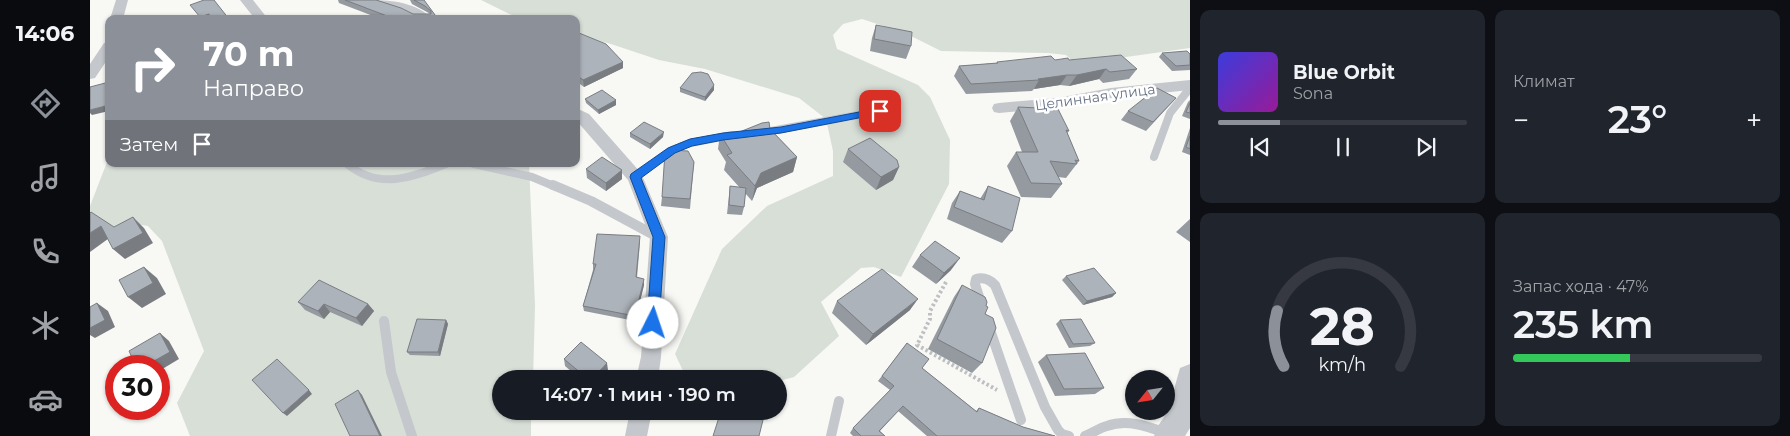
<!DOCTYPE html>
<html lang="ru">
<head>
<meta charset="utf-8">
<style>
	:root { --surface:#171b24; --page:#20242c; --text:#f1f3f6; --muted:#9ea1a6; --line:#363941; --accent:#8c9099 }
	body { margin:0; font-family:Montserrat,sans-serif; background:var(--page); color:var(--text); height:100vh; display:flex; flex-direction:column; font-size:19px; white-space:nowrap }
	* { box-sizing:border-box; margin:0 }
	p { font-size:16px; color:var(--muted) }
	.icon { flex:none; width:28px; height:28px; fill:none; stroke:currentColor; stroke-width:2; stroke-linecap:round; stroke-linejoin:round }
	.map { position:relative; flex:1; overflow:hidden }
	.drawer { display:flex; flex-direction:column; gap:10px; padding:10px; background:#0d0f14; width:600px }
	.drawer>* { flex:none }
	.top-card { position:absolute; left:15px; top:15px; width:475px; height:152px; border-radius:10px; box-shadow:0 1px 4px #0004; background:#8c9099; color:#fff; overflow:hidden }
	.needle { width:32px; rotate:240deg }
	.buttons { position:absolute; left:1035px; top:370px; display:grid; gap:10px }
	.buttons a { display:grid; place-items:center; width:50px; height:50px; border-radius:50%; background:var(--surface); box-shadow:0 1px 4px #0004; font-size:25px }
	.speed { position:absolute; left:15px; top:355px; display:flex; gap:10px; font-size:25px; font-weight:700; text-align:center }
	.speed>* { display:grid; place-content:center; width:65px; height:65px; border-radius:50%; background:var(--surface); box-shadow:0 1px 4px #0004; line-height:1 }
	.speed .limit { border:8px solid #d22; background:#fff; color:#111 }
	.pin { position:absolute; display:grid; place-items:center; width:42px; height:42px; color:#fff; margin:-21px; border-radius:10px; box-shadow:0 2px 8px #0006 }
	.me { position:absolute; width:55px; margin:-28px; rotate:4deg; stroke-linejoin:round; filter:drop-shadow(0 0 4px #0008) }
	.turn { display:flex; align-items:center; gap:18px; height:105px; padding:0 15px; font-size:22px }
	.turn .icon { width:65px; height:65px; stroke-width:2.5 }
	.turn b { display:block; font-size:35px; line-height:42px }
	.then { display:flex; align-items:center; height:48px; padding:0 15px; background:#0003; gap:10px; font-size:19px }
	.big { font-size:38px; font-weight:600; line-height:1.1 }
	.drawer .tile { flex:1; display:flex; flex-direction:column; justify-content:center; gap:8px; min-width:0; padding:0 18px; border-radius:10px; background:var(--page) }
	.drawer .dial { align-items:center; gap:0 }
	.dial svg { height:130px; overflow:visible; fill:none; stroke:var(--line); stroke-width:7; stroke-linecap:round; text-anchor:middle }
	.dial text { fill:var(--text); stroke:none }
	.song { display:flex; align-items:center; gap:15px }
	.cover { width:60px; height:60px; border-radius:8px; background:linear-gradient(135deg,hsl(240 70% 55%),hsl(300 70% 35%)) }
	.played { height:5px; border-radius:2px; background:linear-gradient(90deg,var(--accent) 25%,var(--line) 25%) }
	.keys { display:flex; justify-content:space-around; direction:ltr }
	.heat { display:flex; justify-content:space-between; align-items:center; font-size:28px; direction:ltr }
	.charge { height:8px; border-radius:4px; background:linear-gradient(90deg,#34c759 47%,var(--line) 0) }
	.drawer .tiles { flex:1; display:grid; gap:10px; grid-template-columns:repeat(2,1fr) }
	.trip { position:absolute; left:402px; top:370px; width:295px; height:50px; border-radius:25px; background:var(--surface); box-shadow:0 1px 4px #0004; font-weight:600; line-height:50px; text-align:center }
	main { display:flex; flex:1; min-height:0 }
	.tab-bar { display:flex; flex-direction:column; width:90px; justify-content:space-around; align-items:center; background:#090b0e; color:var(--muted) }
	.tab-bar .icon { width:35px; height:35px }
	.tab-bar .active { color:var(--accent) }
	.tab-bar b { font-size:22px; color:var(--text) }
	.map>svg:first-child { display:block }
	.green { fill:#d8dfd7 }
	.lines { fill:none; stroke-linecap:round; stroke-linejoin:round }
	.path { stroke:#bebfc2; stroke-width:4; stroke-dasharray:2.5 2.5; stroke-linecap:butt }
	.service-far1 { stroke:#c4c7cb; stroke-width:8 }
	.service { stroke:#c4c7cb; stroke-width:10 }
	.minor { fill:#c4c7cb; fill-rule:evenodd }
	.tertiary { fill:#c4c7cb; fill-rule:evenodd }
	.wall { fill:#959aa0 }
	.shaded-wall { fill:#797d82 }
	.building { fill:#adb3ba; stroke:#797d82 }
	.route { fill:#1a73e8; stroke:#114b97 }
	.labels { text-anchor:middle; stroke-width:5; stroke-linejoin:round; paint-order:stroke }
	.street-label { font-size:14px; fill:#677386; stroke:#fff }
</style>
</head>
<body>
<main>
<nav class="tab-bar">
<b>14:06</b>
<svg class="icon active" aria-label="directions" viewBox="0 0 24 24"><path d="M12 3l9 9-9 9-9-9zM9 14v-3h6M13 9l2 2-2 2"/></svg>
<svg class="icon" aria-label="music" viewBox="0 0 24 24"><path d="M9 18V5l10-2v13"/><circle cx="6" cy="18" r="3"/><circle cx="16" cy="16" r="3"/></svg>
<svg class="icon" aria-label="phone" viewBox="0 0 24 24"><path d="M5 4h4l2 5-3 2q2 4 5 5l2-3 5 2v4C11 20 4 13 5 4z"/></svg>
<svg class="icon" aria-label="climate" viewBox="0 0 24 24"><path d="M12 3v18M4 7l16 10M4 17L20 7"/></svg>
<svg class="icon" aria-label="car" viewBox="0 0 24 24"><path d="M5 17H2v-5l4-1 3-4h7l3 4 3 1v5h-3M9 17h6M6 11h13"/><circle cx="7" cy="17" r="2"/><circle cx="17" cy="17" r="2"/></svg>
</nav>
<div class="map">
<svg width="1100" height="436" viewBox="0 0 1100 436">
	<rect width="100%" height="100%" fill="#f8f8f5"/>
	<!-- green -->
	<path class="green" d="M391,0H1100V48L986,64L976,55L958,53L851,51L815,33L772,19L753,24L743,35L747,49L828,85L840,97L860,140L859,184L811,277L784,267L771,268L731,302L749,336L704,377L689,381V379H597L585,354L632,249L677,206L743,176V151L736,119L709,98L615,69L569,60L518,43L486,37V19H430Z
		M19,157V164H439L445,305L443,379H411V411H441V436H100L87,403L114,351L72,241L58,226L46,224L27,231L0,224V206Z"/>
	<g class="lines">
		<!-- path -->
		<path class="path" d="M856,282L840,311V319L827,345L907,390"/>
		<!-- service-far1 -->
		<path class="service-far1" d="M670,133L790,111
			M1064,157L1080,113L1100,88
			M257,164C289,190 321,178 356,164
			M384,164L442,177L466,187
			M545,177L582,150L600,143L642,135"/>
		<!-- service -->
		<path class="service" d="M463,185L501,201L566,236
			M891,303L885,284L886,279C894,277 899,279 905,285L955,407L968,430L972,434L979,436
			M294,321L301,372L322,436
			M899,327L931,420
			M741,436L749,401
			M995,436C1003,433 1009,428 1017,426C1037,419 1057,426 1076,433"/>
		<!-- minor -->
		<path class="minor" d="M26,0H38L33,19H20Z
			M150,0H163L178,19H165Z
			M282,0C302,0 328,3 342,19H326L314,12L284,3Z
			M19,42V57L5,78L0,79V64L14,43Z
			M1100,80V90L1021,98L967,108L909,113L904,112L902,108L904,104L909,103L967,98L1021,88Z
			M486,108L499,114L551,173L578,237L571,357L568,379H546L551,357L560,237L538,180L486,120Z
			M540,411H562L557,436H535Z"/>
		<!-- tertiary -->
		<path class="tertiary" d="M1100,364V428L1095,436H1064L1068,426L1078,411L1090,368Z"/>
	</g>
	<!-- wall -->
	<path class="wall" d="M248,0H286L323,14H340L337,12L322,4L320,0H334L348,19H291L249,3Z
		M786,25L821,46L816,59L780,51L782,38Z
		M486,35L533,62V68L494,87L486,81Z
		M1072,53L1100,54V70L1082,71L1069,57Z
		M979,60L1047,69L1039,79L1013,83L1009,79L979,86L970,85L944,89L942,91L876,94L864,76L869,66L906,63L907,62Z
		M590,88L624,90L615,101L590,92Z
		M1086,98L1056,131L1031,120L1038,111Z
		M495,99L526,100V105L509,114L496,103Z
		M1100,100V119L1092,116L1098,102Z
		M928,107L979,131L977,133L989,161L976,178L968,177L972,184L961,198L931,197L917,166L926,152H932L920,121Z
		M1100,128V155L1092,152Z
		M680,129L707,157L703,172L667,188L662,201L655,193L654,207L652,215L637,214L640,186L650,188L634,170L636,162L628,149L630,134L642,135Z
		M540,133L573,137L560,149L540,137Z
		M758,149L809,167L803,180L786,190L753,162Z
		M604,162L600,209L571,206L572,197Z
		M496,169L532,170V179L516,191L497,178Z
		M898,186L922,231L912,243L857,219L862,203L870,191L890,199Z
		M1100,219V242L1086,232Z
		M550,242L547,278L554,285L545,321L494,311L493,306L503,270V264Z
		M830,255L861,270L846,284L822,267Z
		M976,276L1026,293L1022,297L993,305L972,280Z
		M872,285L896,306L892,363L882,373L838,349L864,297Z
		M747,301L820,310L776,345L742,313Z
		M208,302L278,304L284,311L272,326L240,312L234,319L215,310Z
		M356,320L358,324L350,356L320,355L317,352Z
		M970,320L1005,343L1000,346L979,348L966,324Z
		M817,343L832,368L886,411L889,408L933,427L965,436H837L808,411L790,431L795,436H763L760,433L763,428L800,390L788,381Z
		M956,355L1014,388L1005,394L965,396L948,362Z
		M474,359L518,370L509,379H490L475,366Z"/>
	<!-- shaded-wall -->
	<path class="shaded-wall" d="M119,14L121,19H110V17Z
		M533,62V68L494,87L493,80Z
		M1016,69L1009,79L979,86L987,75Z
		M977,75L970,85L944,89L949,80L948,79Z
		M624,85V90L615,101V97Z
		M526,100V105L509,114L508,110Z
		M19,105V111L2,115L0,113V110Z
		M574,132L573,137L560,149V144Z
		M707,157L703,172L667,188L662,201L665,186L671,173Z
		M809,167L803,180L786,190L791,177Z
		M532,170V179L516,191V183Z
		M43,217L54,228L63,243L35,259L23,249Z
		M11,226L22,236L0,252V233Z
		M870,258L861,270L846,284L854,273Z
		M54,267L67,278L76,294L52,308L38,297Z
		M554,279V285L545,321V316Z
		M1026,293L1022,297L993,305L997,301Z
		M828,299L820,310L776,345L783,334Z
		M7,303L18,311L25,327L5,338L0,335V328Z
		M234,304L240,312L234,319L228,311Z
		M278,304L284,311L272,326L266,318Z
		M356,320L358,324L350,356L348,352Z
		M70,333L79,341L89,359L69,371V366H55Z
		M517,363L518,370L509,379H502Z
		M219,390L222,394L197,416L193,413Z
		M268,390L272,395L292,436H290Z"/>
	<!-- building -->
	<path class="building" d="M114,0H124L139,19H120L119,14L110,17L100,5Z
		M255,0H286L311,8L323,14H341V11L335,6L324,0H334L348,19H305Z
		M786,25L822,32L821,46L784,39Z
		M489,33L516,44L533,62L493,80L486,75V35Z
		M1097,51L1100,54V65L1086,66L1072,53Z
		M1031,55L1047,69L1020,72L1016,69L987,75H977L948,79L949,80L881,84L869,66L908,63L907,62L961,56L965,60L978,58L979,60Z
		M611,72L618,74L624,85L615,97L590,88L602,73Z
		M19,82V105L0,110V87Z
		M1067,88L1086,98L1063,122L1038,111Z
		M512,90L526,100L508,110L495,99Z
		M1100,103V113L1096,112Z
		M928,107L968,109L979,131L976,130L989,161L985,160L987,164L960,161L972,184L941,183L926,152H948Z
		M554,122L574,132L560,144L540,133Z
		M679,122L680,129L707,157L671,173L665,186L637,155L642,153L630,134L642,135L672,123Z
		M1100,136V149L1096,147Z
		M780,138L807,160L809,167L791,177L758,149Z
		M579,150L598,151L604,162L600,199L572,197L575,152Z
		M512,157L532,170L516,183L496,169Z
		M640,186L656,188L654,207L639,205Z
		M898,186L930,198L922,231L864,207L870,191L894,200Z
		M1,212L24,227L43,217L53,233L23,249L11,226L0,233V213Z
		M507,234L550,236L546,277L554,279L545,316L493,306L506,264H503Z
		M845,241L870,258L854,273L830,255Z
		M54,267L63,283L38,297L29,280Z
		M1004,268L1026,293L997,301L976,276Z
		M792,269L828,299L783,334L747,301Z
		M229,280L278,304L266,318L234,304L228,311L208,302Z
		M872,285L895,297L897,302L896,306L898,307L895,314L903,318L906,328L892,363L847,339Z
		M7,303L15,320L0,328V307Z
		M327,319L356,320L348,352H317Z
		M991,319L1005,343L983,344L970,320Z
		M70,333L80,352L55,366H46L39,351Z
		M491,342L517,363L502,379H498L474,359Z
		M817,343L839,359L832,368L887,412L889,408L933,427L965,436H847L813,406L789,431L795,436H771L763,428L804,386L792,376Z
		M995,353L1014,388L974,389L956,355Z
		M187,359L219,390L193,413L162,380Z
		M268,390L290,436H260L245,404Z
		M631,411H661L674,416L669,436H623Z"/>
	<!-- route -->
	<path class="route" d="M790,108L795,111L794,113L691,133L633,140L602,146L585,153L551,178L575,237L569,323L568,327L563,329L558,327L557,323L563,237L540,177L541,174L578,148L600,139L633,133L691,127Z"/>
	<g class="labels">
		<!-- street labels -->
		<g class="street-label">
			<text transform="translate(1005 97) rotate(-8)" y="5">Целинная улица</text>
		</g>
	</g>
</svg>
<div class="buttons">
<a><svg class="needle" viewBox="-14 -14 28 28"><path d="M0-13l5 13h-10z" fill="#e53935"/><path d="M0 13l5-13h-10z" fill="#9ea1a6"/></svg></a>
</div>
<div class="speed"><div class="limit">30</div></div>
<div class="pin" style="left:790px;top:111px;background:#d93025"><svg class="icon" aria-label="arrive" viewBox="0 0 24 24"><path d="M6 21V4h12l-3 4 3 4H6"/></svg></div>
<svg class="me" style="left:563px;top:323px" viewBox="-20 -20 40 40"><circle r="19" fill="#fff"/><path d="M0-13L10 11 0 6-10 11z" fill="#1a73e8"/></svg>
<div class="trip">14:07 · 1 мин · 190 m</div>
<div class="top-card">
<div class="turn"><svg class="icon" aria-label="right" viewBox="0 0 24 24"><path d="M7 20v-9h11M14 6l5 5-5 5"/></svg><div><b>70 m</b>Направо</div></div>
<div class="then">Затем<svg class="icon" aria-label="arrive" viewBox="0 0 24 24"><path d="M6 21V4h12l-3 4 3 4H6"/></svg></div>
</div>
</div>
<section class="drawer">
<div class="tiles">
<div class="tile">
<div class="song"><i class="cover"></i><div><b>Blue Orbit</b><p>Sona</p></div></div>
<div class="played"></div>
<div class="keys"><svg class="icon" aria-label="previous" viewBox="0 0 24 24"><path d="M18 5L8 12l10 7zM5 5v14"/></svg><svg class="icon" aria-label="pause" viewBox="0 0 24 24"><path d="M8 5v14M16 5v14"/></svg><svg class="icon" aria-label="next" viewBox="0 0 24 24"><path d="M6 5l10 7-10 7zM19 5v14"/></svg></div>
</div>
<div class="tile"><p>Климат</p>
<div class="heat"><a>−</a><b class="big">23°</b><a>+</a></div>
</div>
<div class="tile dial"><svg viewBox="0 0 100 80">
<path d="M14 69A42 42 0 1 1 86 69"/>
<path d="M14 69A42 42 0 0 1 10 35" stroke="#8c9099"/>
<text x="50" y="56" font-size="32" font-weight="700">28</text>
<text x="50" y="72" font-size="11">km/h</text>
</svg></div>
<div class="tile"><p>Запас хода · 47%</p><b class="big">235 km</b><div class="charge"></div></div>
</div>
</section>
</main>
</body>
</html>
